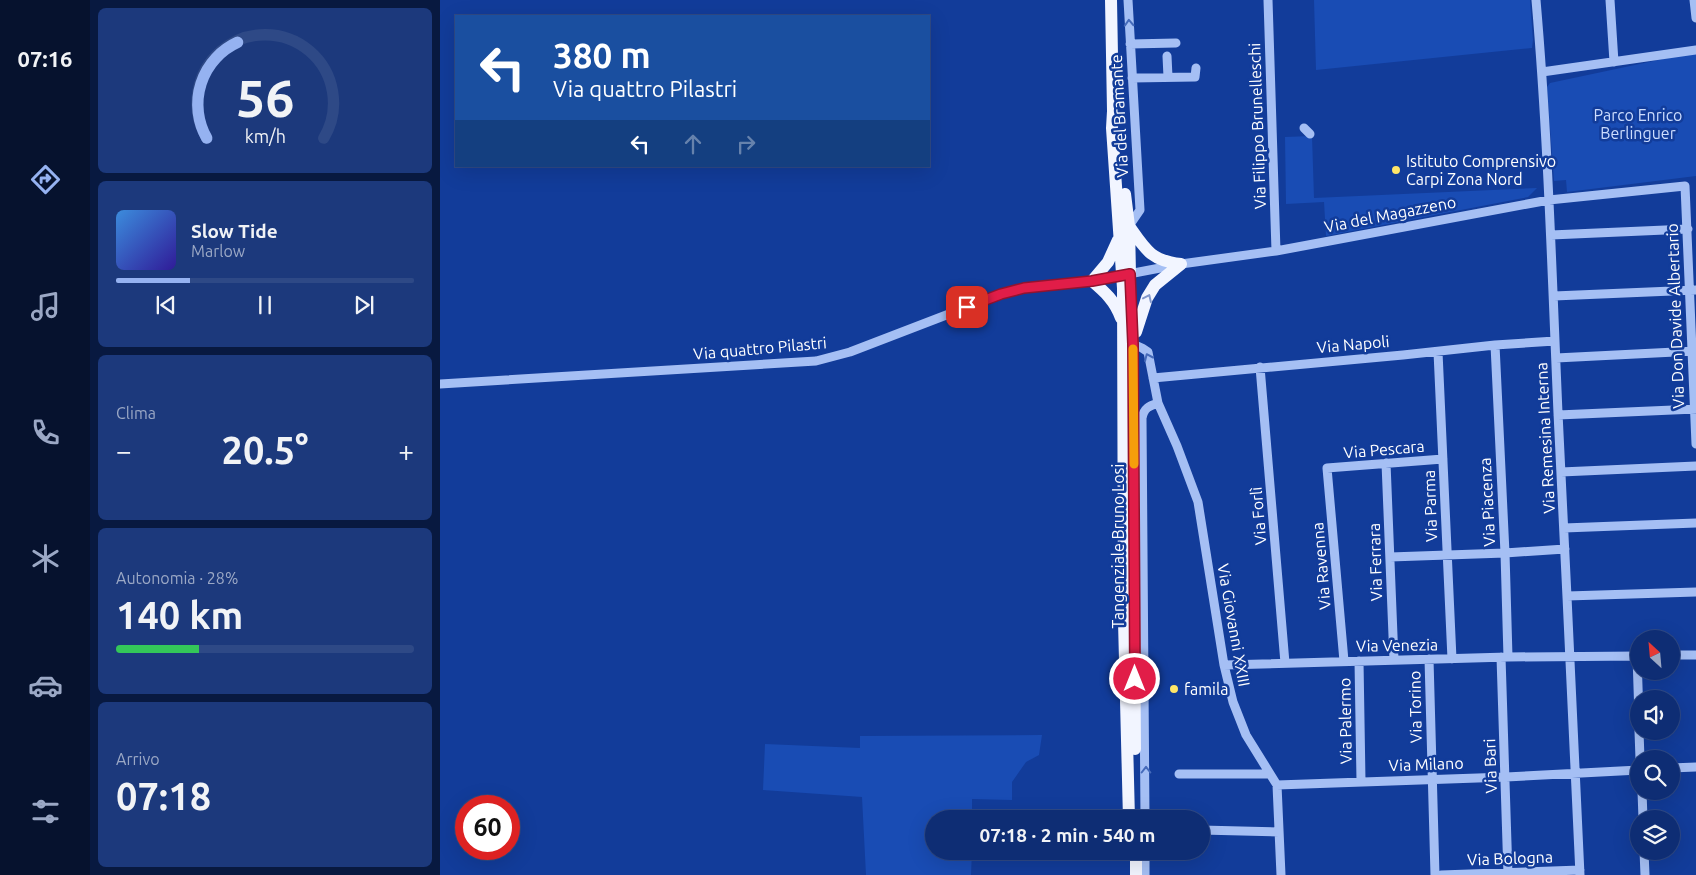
<!DOCTYPE html>
<html lang="it">
<head>
<meta charset="utf-8">
<style>
	:root { --surface:#0e2d74; --page:#1c397c; --text:#f1f3f6; --muted:#9ba8c5; --line:#2e4986; --accent:#95b2f1 }
	body { margin:0; font-family:Ubuntu,sans-serif; background:var(--page); color:var(--text); height:100vh; display:flex; flex-direction:column; font-size:19px; white-space:nowrap }
	* { box-sizing:border-box; margin:0 }
	p { font-size:16px; color:var(--muted) }
	.icon { flex:none; width:28px; height:28px; fill:none; stroke:currentColor; stroke-width:2; stroke-linecap:round; stroke-linejoin:round }
	.map { position:relative; flex:1; overflow:hidden }
	.side { display:flex; flex-direction:column; gap:8px; padding:8px; background:#081940; width:350px }
	.side>* { flex:none }
	.hud { position:absolute; left:15px; top:15px; width:475px; height:152px; border-radius:0px; box-shadow:0 5px 20px #0002,0 0 0 1px var(--line); background:#1a4fa0; color:#fff; overflow:hidden }
	.needle { width:32px; rotate:334deg }
	.tools { position:absolute; left:1190px; top:630px; display:grid; gap:10px }
	.tools a { display:grid; place-items:center; width:50px; height:50px; border-radius:50%; background:var(--surface); box-shadow:0 5px 20px #0002,0 0 0 1px var(--line); font-size:25px }
	.speed { position:absolute; left:15px; top:795px; display:flex; gap:10px; font-size:25px; font-weight:700; text-align:center }
	.speed>* { display:grid; place-content:center; width:65px; height:65px; border-radius:50%; background:var(--surface); box-shadow:0 5px 20px #0002,0 0 0 1px var(--line); line-height:1 }
	.speed .limit { border:8px solid #d22; background:#fff; color:#111 }
	.pin { position:absolute; display:grid; place-items:center; width:42px; height:42px; color:#fff; margin:-21px; border-radius:10px; box-shadow:0 2px 8px #0006 }
	.me { position:absolute; width:55px; margin:-28px; rotate:0deg; stroke-linejoin:round; filter:drop-shadow(0 0 4px #0008) }
	.turn { display:flex; align-items:center; gap:18px; height:105px; padding:0 15px; font-size:22px }
	.turn .icon { width:65px; height:65px; stroke-width:2.5 }
	.turn b { display:block; font-size:35px; line-height:42px }
	.lanes { display:flex; align-items:center; height:48px; padding:0 15px; background:#0003; justify-content:center; gap:25px; direction:ltr }
	.lanes .off { opacity:.35 }
	.big { font-size:38px; font-weight:600; line-height:1.1 }
	.side .card { flex:1; display:flex; flex-direction:column; justify-content:center; gap:8px; min-width:0; padding:0 18px; border-radius:8px; background:var(--page) }
	.side .dial { align-items:center; gap:0 }
	.dial svg { height:130px; overflow:visible; fill:none; stroke:var(--line); stroke-width:7; stroke-linecap:round; text-anchor:middle }
	.dial text { fill:var(--text); stroke:none }
	.song { display:flex; align-items:center; gap:15px }
	.cover { width:60px; height:60px; border-radius:8px; background:linear-gradient(135deg,hsl(210 70% 55%),hsl(250 70% 35%)) }
	.played { height:5px; border-radius:2px; background:linear-gradient(90deg,var(--accent) 25%,var(--line) 25%) }
	.keys { display:flex; justify-content:space-around; direction:ltr }
	.heat { display:flex; justify-content:space-between; align-items:center; font-size:28px; direction:ltr }
	.charge { height:8px; border-radius:4px; background:linear-gradient(90deg,#34c759 28%,var(--line) 0) }
	.trip { position:absolute; left:485px; top:810px; width:285px; height:50px; border-radius:25px; background:var(--surface); box-shadow:0 5px 20px #0002,0 0 0 1px var(--line); font-weight:600; line-height:50px; text-align:center }
	main { display:flex; flex:1; min-height:0 }
	.dock { display:flex; flex-direction:column; width:90px; justify-content:space-around; align-items:center; background:#06122e; color:var(--muted) }
	.dock .icon { width:35px; height:35px }
	.dock .on { color:var(--accent) }
	.dock b { font-size:22px; color:var(--text) }
	.map>svg:first-child { display:block }
	.green { fill:#194cb4 }
	.lines { fill:none; stroke-linecap:round; stroke-linejoin:round }
	.minor { stroke:#a5bff4; stroke-width:9 }
	.major { stroke:#f2f5ff; stroke-width:12 }
	.oneway { stroke:#456aba }
	.oneway2 { stroke:#8298cc }
	.route-casing { stroke:#92132f; stroke-width:12 }
	.route { stroke:#e11d48; stroke-width:9 }
	.slow { stroke:#f59e0b; stroke-width:9 }
	.poi-dot { fill:#ffe668; stroke:#123c9a; stroke-width:2 }
	.labels { text-anchor:middle; stroke-width:5; stroke-linejoin:round; paint-order:stroke }
	.park-label { font-size:16px; fill:#cdddfe; stroke:#123c9a }
	.street-label { font-size:16px; fill:#fff; stroke:#123c9a }
	.poi-label { font-size:16px; fill:#fff; stroke:#123c9a; text-anchor:start }
</style>
</head>
<body>
<main>
<nav class="dock">
<b>07:16</b>
<svg class="icon on" aria-label="directions" viewBox="0 0 24 24"><path d="M12 3l9 9-9 9-9-9zM9 14v-3h6M13 9l2 2-2 2"/></svg>
<svg class="icon" aria-label="music" viewBox="0 0 24 24"><path d="M9 18V5l10-2v13"/><circle cx="6" cy="18" r="3"/><circle cx="16" cy="16" r="3"/></svg>
<svg class="icon" aria-label="phone" viewBox="0 0 24 24"><path d="M5 4h4l2 5-3 2q2 4 5 5l2-3 5 2v4C11 20 4 13 5 4z"/></svg>
<svg class="icon" aria-label="climate" viewBox="0 0 24 24"><path d="M12 3v18M4 7l16 10M4 17L20 7"/></svg>
<svg class="icon" aria-label="car" viewBox="0 0 24 24"><path d="M5 17H2v-5l4-1 3-4h7l3 4 3 1v5h-3M9 17h6M6 11h13"/><circle cx="7" cy="17" r="2"/><circle cx="17" cy="17" r="2"/></svg>
<svg class="icon" aria-label="filters" viewBox="0 0 24 24"><path d="M4 7h16M4 17h16"/><circle cx="9" cy="7" r="2"/><circle cx="15" cy="17" r="2"/></svg>
</nav>
<section class="side">
<div class="card dial"><svg viewBox="0 0 100 80">
<path d="M14 69A42 42 0 1 1 86 69"/>
<path d="M14 69A42 42 0 0 1 33 10" stroke="#95b2f1"/>
<text x="50" y="56" font-size="32" font-weight="700">56</text>
<text x="50" y="72" font-size="11">km/h</text>
</svg></div>
<div class="card">
<div class="song"><i class="cover"></i><div><b>Slow Tide</b><p>Marlow</p></div></div>
<div class="played"></div>
<div class="keys"><svg class="icon" aria-label="previous" viewBox="0 0 24 24"><path d="M18 5L8 12l10 7zM5 5v14"/></svg><svg class="icon" aria-label="pause" viewBox="0 0 24 24"><path d="M8 5v14M16 5v14"/></svg><svg class="icon" aria-label="next" viewBox="0 0 24 24"><path d="M6 5l10 7-10 7zM19 5v14"/></svg></div>
</div>
<div class="card"><p>Clima</p>
<div class="heat"><a>−</a><b class="big">20.5°</b><a>+</a></div>
</div>
<div class="card"><p>Autonomia · 28%</p><b class="big">140 km</b><div class="charge"></div></div>
<div class="card"><p>Arrivo</p><b class="big">07:18</b></div>
</section>
<div class="map">
<svg width="1256" height="875" viewBox="0 0 1256 875">
	<rect width="100%" height="100%" fill="#123c9a"/>
	<!-- green -->
	<path class="green" d="M874,0H1090L1093,40L1092,48L876,70Z
		M1256,52V176L1127,192L1126,180L1114,181L1107,87L1110,83Z
		M872,136L874,198L1097,188L1088,197L886,236L884,202L846,204L845,137Z
		M602,735L599,755L586,762L572,782V800L532,799V819H494V851H532L531,875H426L422,797L323,790L325,744L420,748V736Z"/>
	<g class="lines">
		<!-- minor -->
		<path class="minor" d="M688,0L700,210L689,226
			M828,0L836,251
			M1096,0C1108,138 1112,275 1118,413C1125,567 1134,721 1140,875
			M1170,0L1174,62
			M1254,0L1256,18
			M690,44L736,43
			M727,56L728,77
			M1102,72L1256,50
			M692,78L755,77L756,68
			M864,128L870,134
			M1111,235L1248,229
			M1114,296L1256,290
			M693,344L702,348L708,352L718,403L737,446L758,502L784,665L793,702L806,735L837,785L841,875
			M1055,345L1065,553L1068,657
			M998,352L1012,659
			M1116,358L1255,351
			M820,367L845,663
			M713,378L963,355L1055,345L1115,341
			M0,384L376,361L410,352L561,294L584,288L652,281L741,264L836,251L1109,200L1245,186L1256,444
			M1118,415L1256,409
			M946,463L954,660
			M1121,472L1256,466
			M1124,528L1256,523
			M950,557L1065,553L1125,549
			M1127,596L1256,592
			M1231,655H1256
			M1197,656L1199,717
			M1061,657L1068,875
			M989,659L995,875
			M904,661L887,468L1003,459
			M919,661L921,781
			M784,665L1068,657L1199,656
			M1199,731L1200,759
			M1231,768L1256,767
			M739,774H830
			M837,785L1066,777L1199,770
			M1202,791L1203,819
			M705,819L702,418C704,408 709,406 718,403
			M761,830L839,832
			M705,851V875
			M1204,851L1205,875
			M1001,875L1140,870"/>
		<!-- major -->
		<path class="major" d="M671,0L673,111L672,128L683,288L684,621L689,819
			M685,194L689,226L690,274
			M689,226C705,249 711,261 741,264
			M678,240L668,262L652,281C665,292 675,301 681,318
			M692,319L695,749
			M696,332L707,298L715,285L741,264
			M696,851V875"/>
	</g>
	<!-- one-way arrows -->
	<defs><path id="oneway-chevron" d="M-2-3.5L2.5 0L-2 3.5" fill="none" stroke-width="1.6" stroke-linecap="round" stroke-linejoin="round" transform="scale(1.25)"/></defs>
	<g class="oneway">
		<use href="#oneway-chevron" transform="translate(689 23) rotate(-93)"/>
		<use href="#oneway-chevron" transform="translate(708 357) rotate(-114)"/>
		<use href="#oneway-chevron" transform="translate(706 770) rotate(-90)"/>
	</g>
	<use class="oneway2" href="#oneway-chevron" transform="translate(708 298) rotate(-65)"/>
	<g class="lines">
		<defs>
			<path id="route" d="M527,307L561,294L584,288L652,281L690,274L693,344L695,679"/>
		</defs>
		<!-- route casing -->
		<use href="#route" class="route-casing"/>
		<!-- route -->
		<use href="#route" class="route"/>
		<!-- slow -->
		<path class="slow" d="M693,349L694,464"/>
	</g>
	<!-- markers -->
	<g class="poi-dot">
		<circle cx="956" cy="170" r="5"/>
		<circle cx="734" cy="689" r="5"/>
	</g>
	<g class="labels">
		<!-- park labels -->
		<g class="park-label">
			<text x="1198" y="121">Parco Enrico<tspan x="1198" dy="18">Berlinguer</tspan></text>
		</g>
		<!-- street labels -->
		<g class="street-label">
			<text transform="translate(679 116) rotate(-93)" y="6">Via del Bramante</text>
			<text transform="translate(817 126) rotate(-92)" y="6">Via Filippo Brunelleschi</text>
			<text transform="translate(950 214) rotate(-11)" y="6">Via del Magazzeno</text>
			<text transform="translate(1235 316) rotate(-92)" y="6">Via Don Davide Albertario</text>
			<text transform="translate(913 344) rotate(-5)" y="6">Via Napoli</text>
			<text transform="translate(320 348) rotate(-5)" y="6">Via quattro Pilastri</text>
			<text transform="translate(1105 438) rotate(-93)" y="6">Via Remesina Interna</text>
			<text transform="translate(944 449) rotate(-5)" y="6">Via Pescara</text>
			<text transform="translate(1047 502) rotate(-93)" y="6">Via Piacenza</text>
			<text transform="translate(990 506) rotate(-92)" y="6">Via Parma</text>
			<text transform="translate(818 516) rotate(-95)" y="6">Via Forlì</text>
			<text transform="translate(678 546) rotate(-90)" y="6">Tangenziale Bruno Losi</text>
			<text transform="translate(935 562) rotate(-92)" y="6">Via Ferrara</text>
			<text transform="translate(881 566) rotate(-95)" y="6">Via Ravenna</text>
			<text transform="translate(794 625) rotate(80)" y="6">Via Giovanni XXIII</text>
			<text transform="translate(957 645) rotate(-1)" y="6">Via Venezia</text>
			<text transform="translate(975 707) rotate(-91)" y="6">Via Torino</text>
			<text transform="translate(905 721) rotate(-91)" y="6">Via Palermo</text>
			<text transform="translate(986 764) rotate(-2)" y="6">Via Milano</text>
			<text transform="translate(1050 766) rotate(-92)" y="6">Via Bari</text>
			<text transform="translate(1070 858) rotate(-2)" y="6">Via Bologna</text>
		</g>
		<!-- poi labels -->
		<g class="poi-label">
			<text x="966" y="167">Istituto Comprensivo<tspan x="966" dy="18">Carpi Zona Nord</tspan></text>
			<text x="744" y="695">famila</text>
		</g>
	</g>
</svg>
<div class="tools">
<a><svg class="needle" viewBox="-14 -14 28 28"><path d="M0-13l5 13h-10z" fill="#e53935"/><path d="M0 13l5-13h-10z" fill="#9ba8c5"/></svg></a>
<a><svg class="icon" aria-label="sound" viewBox="0 0 24 24"><path d="M4 9h4l5-4v14l-5-4H4zM17 9q2 3 0 6"/></svg></a>
<a><svg class="icon" aria-label="search" viewBox="0 0 24 24"><circle cx="10" cy="10" r="6"/><path d="M15 15l6 6"/></svg></a>
<a><svg class="icon" aria-label="layers" viewBox="0 0 24 24"><path d="M12 4l9 5-9 5-9-5zM3 14l9 5 9-5"/></svg></a>
</div>
<div class="speed"><div class="limit">60</div></div>
<div class="pin" style="left:527px;top:307px;background:#d93025"><svg class="icon" aria-label="arrive" viewBox="0 0 24 24"><path d="M6 21V4h12l-3 4 3 4H6"/></svg></div>
<svg class="me" style="left:695px;top:679px" viewBox="-20 -20 40 40"><circle r="17" fill="#e11d48" stroke="#fff" stroke-width="3"/><path d="M0-11L8 9 0 5-8 9z" fill="#fff"/></svg>
<div class="trip">07:18 · 2 min · 540 m</div>
<div class="hud">
<div class="turn"><svg class="icon" aria-label="left" viewBox="0 0 24 24"><path d="M17 20v-9H6M10 6l-5 5 5 5"/></svg><div><b>380 m</b>Via quattro Pilastri</div></div>
<div class="lanes"><svg class="icon" aria-label="left" viewBox="0 0 24 24"><path d="M17 20v-9H6M10 6l-5 5 5 5"/></svg><svg class="icon off" aria-label="ahead" viewBox="0 0 24 24"><path d="M12 20V5M6 11l6-6 6 6"/></svg><svg class="icon off" aria-label="right" viewBox="0 0 24 24"><path d="M7 20v-9h11M14 6l5 5-5 5"/></svg></div>
</div>
</div>
</main>
</body>
</html>
